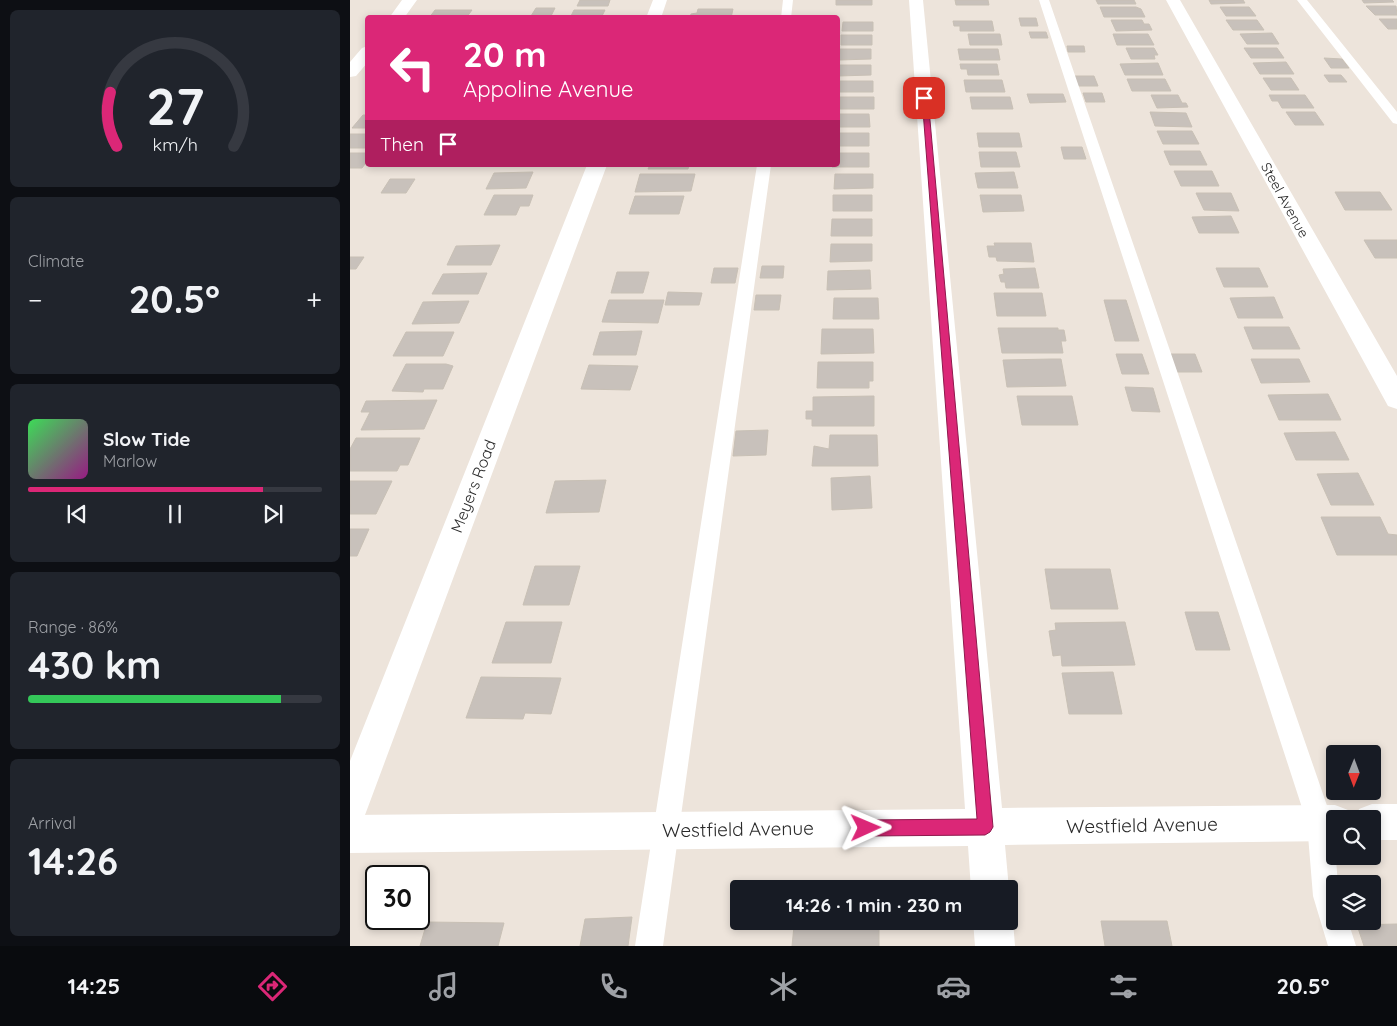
<!DOCTYPE html>
<html lang="en">
<head>
<meta charset="utf-8">
<style>
	:root { --surface:#171b24; --page:#20242c; --text:#f1f3f6; --muted:#9ea1a6; --line:#363941; --accent:#db2777 }
	body { margin:0; font-family:Quicksand,sans-serif; background:var(--page); color:var(--text); height:100vh; display:flex; flex-direction:column; font-size:19px; white-space:nowrap }
	* { box-sizing:border-box; margin:0 }
	p { font-size:16px; color:var(--muted) }
	.icon { flex:none; width:28px; height:28px; fill:none; stroke:currentColor; stroke-width:2; stroke-linecap:round; stroke-linejoin:round }
	.map { position:relative; flex:1; overflow:hidden }
	.drawer { display:flex; flex-direction:column; gap:10px; padding:10px; background:#0d0f14; width:350px }
	.drawer>* { flex:none }
	.hud { position:absolute; left:15px; top:15px; width:475px; height:152px; border-radius:5px; box-shadow:0 2px 8px #0003; background:#db2777; color:#fff; overflow:hidden }
	.needle { width:32px; rotate:181deg }
	.fabs { position:absolute; left:976px; top:745px; display:grid; gap:10px }
	.fabs a { display:grid; place-items:center; width:55px; height:55px; border-radius:5px; background:var(--surface); box-shadow:0 2px 8px #0003; font-size:25px }
	.speed { position:absolute; left:15px; top:865px; display:flex; gap:10px; font-size:25px; font-weight:700; text-align:center }
	.speed>* { display:grid; place-content:center; width:65px; height:65px; border-radius:50%; background:var(--surface); box-shadow:0 2px 8px #0003; line-height:1 }
	.speed .limit { border:2px solid #111; border-radius:8px; background:#fff; color:#111 }
	.pin { position:absolute; display:grid; place-items:center; width:42px; height:42px; color:#fff; margin:-21px; border-radius:10px; box-shadow:0 2px 8px #0006 }
	.me { position:absolute; width:55px; margin:-28px; rotate:89deg; stroke-linejoin:round; filter:drop-shadow(0 0 4px #0008) }
	.turn { display:flex; align-items:center; gap:18px; height:105px; padding:0 15px; font-size:22px }
	.turn .icon { width:65px; height:65px; stroke-width:2.5 }
	.turn b { display:block; font-size:35px; line-height:42px }
	.then { display:flex; align-items:center; height:48px; padding:0 15px; background:#0003; gap:10px; font-size:19px }
	.big { font-size:38px; font-weight:700; line-height:1.1 }
	.drawer .card { flex:1; display:flex; flex-direction:column; justify-content:center; gap:8px; min-width:0; padding:0 18px; border-radius:8px; background:var(--page) }
	.drawer .dial { align-items:center; gap:0 }
	.dial svg { height:130px; overflow:visible; fill:none; stroke:var(--line); stroke-width:7; stroke-linecap:round; text-anchor:middle }
	.dial text { fill:var(--text); stroke:none }
	.song { display:flex; align-items:center; gap:15px }
	.cover { width:60px; height:60px; border-radius:8px; background:linear-gradient(135deg,hsl(130 70% 55%),hsl(310 70% 35%)) }
	.played { height:5px; border-radius:2px; background:linear-gradient(90deg,var(--accent) 80%,var(--line) 80%) }
	.keys { display:flex; justify-content:space-around; direction:ltr }
	.heat { display:flex; justify-content:space-between; align-items:center; font-size:28px; direction:ltr }
	.charge { height:8px; border-radius:4px; background:linear-gradient(90deg,#34c759 86%,var(--line) 0) }
	.trip { position:absolute; left:380px; top:880px; width:288px; height:50px; border-radius:5px; background:var(--surface); box-shadow:0 2px 8px #0003; font-weight:700; line-height:50px; text-align:center }
	.dock { display:flex; height:80px; justify-content:space-around; align-items:center; background:#090b0e; color:var(--muted) }
	.dock .icon { width:35px; height:35px }
	.dock .on { color:var(--accent) }
	.dock b { font-size:22px; color:var(--text) }
	main { display:flex; flex:1; min-height:0 }
	.map>svg:first-child { display:block }
	.building { fill:#c8c1bb; stroke:#c8c0b5 }
	.lines { fill:none; stroke-linecap:round; stroke-linejoin:round }
	.service { fill:#fff; fill-rule:evenodd }
	.minor { fill:#fff; fill-rule:evenodd }
	.tertiary { fill:#fff; fill-rule:evenodd }
	.route { fill:#db2777; stroke:#8e194d }
	.labels { text-anchor:middle; stroke-width:4; stroke-linejoin:round; paint-order:stroke }
	.far-street-label { font-size:14px; fill:#2a2a2a; stroke:#fff }
	.street-label { font-size:16px; fill:#2a2a2a; stroke:#fff }
	.near-street-label { font-size:19px; fill:#2a2a2a; stroke:#fff }
</style>
</head>
<body>
<main>
<section class="drawer">
<div class="card dial"><svg viewBox="0 0 100 80">
<path d="M14 69A42 42 0 1 1 86 69"/>
<path d="M14 69A42 42 0 0 1 10 36" stroke="#db2777"/>
<text x="50" y="56" font-size="32" font-weight="700">27</text>
<text x="50" y="72" font-size="11">km/h</text>
</svg></div>
<div class="card"><p>Climate</p>
<div class="heat"><a>−</a><b class="big">20.5°</b><a>+</a></div>
</div>
<div class="card">
<div class="song"><i class="cover"></i><div><b>Slow Tide</b><p>Marlow</p></div></div>
<div class="played"></div>
<div class="keys"><svg class="icon" aria-label="previous" viewBox="0 0 24 24"><path d="M18 5L8 12l10 7zM5 5v14"/></svg><svg class="icon" aria-label="pause" viewBox="0 0 24 24"><path d="M8 5v14M16 5v14"/></svg><svg class="icon" aria-label="next" viewBox="0 0 24 24"><path d="M6 5l10 7-10 7zM19 5v14"/></svg></div>
</div>
<div class="card"><p>Range · 86%</p><b class="big">430 km</b><div class="charge"></div></div>
<div class="card"><p>Arrival</p><b class="big">14:26</b></div>
</section>
<div class="map">
<svg width="1047" height="946" viewBox="0 0 1047 946">
	<rect width="100%" height="100%" fill="#ede4db"/>
	<!-- building -->
	<path class="building" d="M230,0H260L258,6H227Z
		M486,0H522V5H486Z
		M605,0H638L639,5H606Z
		M746,0H784L786,4H748Z
		M859,0H893L895,3L861,4Z
		M1012,0H1042L1044,2L1014,3Z
		M1016,6H1046L1047,15H1025Z
		M750,7H786L791,9L795,17H754Z
		M870,7H899L906,16H876Z
		M186,8H205L201,16H181Z
		M348,9H383L381,18H340L341,14L347,13Z
		M85,10H122L116,18H79Z
		M224,10H255L251,18H220Z
		M669,18H686L688,26H671Z
		M1029,19H1047V29H1038Z
		M761,20H792L794,24H799L802,30L766,31Z
		M876,20H907L914,30H883Z
		M603,21H642L644,31H610V26H604Z
		M493,22H523V31H492Z
		M679,32H696L698,38H681Z
		M922,33L929,44H897L890,34Z
		M618,34H650L652,45H620Z
		M763,34H798L804,45H767Z
		M491,35H522V45H491Z
		M717,46H734L735,52H718Z
		M776,48H804L808,55H804L805,59H781Z
		M894,48H927L934,58H901Z
		M490,49H521V59L489,60Z
		M608,49H648L650,60H610Z
		M974,58L992,59L999,68H981Z
		M936,62L944,74H910L903,63Z
		M808,63L813,75H775L770,64Z
		M610,64H647L649,75H618L617,69H611Z
		M489,65H521V75L488,76Z
		M974,75H991L997,82H979Z
		M725,76H744L748,86H728Z
		M913,78H941L949,90H921Z
		M777,79H815L821,91H782Z
		M614,80H652L655,92H616Z
		M490,81H523V92H490Z
		M733,93H752L755,102H736Z
		M677,94H713L716,102L680,103Z
		M801,95H828L832,103H836L838,107L807,108Z
		M919,95H955L964,108H932L928,101H922Z
		M490,97H524V109H490Z
		M620,97H660L663,109H622Z
		M800,112L836,113L842,127L805,126Z
		M936,112H965L974,125H945Z
		M488,114H519L520,127H488Z
		M13,115H18V128H2Z
		M807,131H842L849,144H813Z
		M488,133H519V146H488Z
		M627,133H669L672,147H629Z
		M0,134H18V148H0Z
		M711,147H732L736,159H714Z
		M814,151H850L857,165H820Z
		M629,152H666L670,167H631Z
		M0,153H18V160L12,168H0Z
		M488,153H519V167H482V165H488Z
		M300,165H339L338,169H298Z
		M824,171H862L869,186H831Z
		M183,172L176,188L136,189L144,173Z
		M664,172L668,188H628L625,173Z
		M290,174H345L341,191L285,192Z
		M485,174H523V188L484,189Z
		M40,179H65L56,193H31Z
		M985,192H1030L1042,210H995Z
		M846,193H881L889,211L854,210Z
		M144,195H183L179,206H170L166,215H134Z
		M483,195H522V211H483Z
		M630,195H671L674,211L633,212Z
		M285,196H334L329,214H279Z
		M881,216L889,233H849L842,217Z
		M482,219H522V236H481Z
		M1014,240H1047V258H1025Z
		M644,243H681L684,262L647,261L646,257H639L637,246H645Z
		M481,244H522V261L480,262Z
		M150,245L141,265H97L106,246Z
		M0,257H14L6,269H0Z
		M412,266H434L433,278H410Z
		M364,268H388L385,283H361Z
		M685,268L689,288H656L655,282H651L649,275L654,274L653,269Z
		M866,268H909L918,287H874Z
		M520,270L521,289L477,290L478,271Z
		M267,272H299L293,293H261Z
		M137,273L128,294H82L93,274Z
		M318,292L352,293L349,305H315Z
		M644,293H692L696,316H647Z
		M406,295H431L429,310H404Z
		M924,297L933,318H888L880,298Z
		M484,298H528L529,319H483Z
		M259,300H314L308,323L252,322Z
		M754,300H776L789,341H765Z
		M119,301L109,323L62,324L73,302Z
		M894,327H939L950,349H903Z
		M648,328H708V330H714L716,341H711L713,353H652Z
		M472,329H523L524,353L471,354Z
		M292,331L286,355H243L250,332Z
		M56,332H104L93,356H43Z
		M766,354H792L799,374H772Z
		M821,354H845L852,372H827Z
		M702,359H711L716,386L657,387L653,360Z
		M901,359H949L960,382L911,383Z
		M468,362H523V381H519V388H467Z
		M56,364H96L103,366L93,389H74L73,392L42,391Z
		M239,365L288,366L280,390L231,389Z
		M775,387L803,388L810,412L782,411Z
		M978,394L991,420H929L918,395Z
		M524,396V426H462V419H456V411H463V397Z
		M667,396H722L728,425H672Z
		M87,400L74,429L11,430L20,412H11L16,401Z
		M418,430L416,455L383,456L386,431Z
		M985,432L999,460H946L934,433Z
		M480,435H527L528,466H462L464,446L479,449Z
		M6,438H70L58,465H50L47,471H0V449Z
		M1008,473L1024,505H981L967,474Z
		M520,476L522,508L482,510L481,478Z
		M256,480L249,512L196,513L205,481Z
		M0,481H42L26,514H0Z
		M971,517H1030L1038,534L1047,535V555H987Z
		M0,529H19L7,556H0Z
		M185,566H230L219,605H173Z
		M695,569H760L768,609H701Z
		M835,612H868L880,650H846Z
		M156,622H212L201,663H142Z
		M775,622L785,665L712,666L711,655L703,656L699,631L706,630L705,623Z
		M763,672L772,714H719L712,673Z
		M131,677L211,678L201,714L175,713L173,719L116,718Z
		M282,917L278,946H230L235,919Z
		M751,921H817L822,946H755Z
		M77,922L154,923L148,946H70Z
		M1047,924V946H1014L1007,925Z
		M444,926L529,928V946H442Z"/>
	<g class="lines">
		<!-- service -->
		<path class="service" d="M433,0H443L441,18H431Z
			M689,0H699L983,823L988,884H985V921H998L1006,946H978L963,896L957,823Z
			M947,0H957L1047,112V124L1043,123Z
			M407,165H421L313,946H285Z"/>
		<!-- minor -->
		<path class="minor" d="M52,0H67L54,18H39Z
			M559,0H573L652,808L985,805L998,810L1002,819H985V841L655,845L659,889V890L621,889L618,846L0,853V815L615,809Z
			M816,0H830L1047,376V409L1038,406Z
			M18,46V62L6,76L0,77V62L12,48Z
			M1022,804H1047V840H1022V819H1005L1009,809Z
			M659,911L663,921L665,946H625L623,921H659Z"/>
		<!-- tertiary -->
		<path class="tertiary" d="M303,0H317L311,18H296Z
			M237,165H257L18,807L13,820L0,825V761Z"/>
	</g>
	<!-- route -->
	<path class="route" d="M572,97L578,98L643,827L640,832L635,835L516,836L510,834L508,828L510,823L516,820L627,819Z"/>
	<g class="labels">
		<!-- far-street labels -->
		<g class="far-street-label">
			<text transform="translate(935 200) rotate(61)" y="5">Steel Avenue</text>
		</g>
		<!-- street labels -->
		<g class="street-label">
			<text transform="translate(123 486) rotate(-69)" y="6">Meyers Road</text>
		</g>
		<!-- near-street labels -->
		<g class="near-street-label">
			<text transform="translate(792 825) rotate(-1)" y="7">Westfield Avenue</text>
			<text transform="translate(388 829) rotate(-1)" y="7">Westfield Avenue</text>
		</g>
	</g>
</svg>
<div class="fabs">
<a><svg class="needle" viewBox="-14 -14 28 28"><path d="M0-13l5 13h-10z" fill="#e53935"/><path d="M0 13l5-13h-10z" fill="#9ea1a6"/></svg></a>
<a><svg class="icon" aria-label="search" viewBox="0 0 24 24"><circle cx="10" cy="10" r="6"/><path d="M15 15l6 6"/></svg></a>
<a><svg class="icon" aria-label="layers" viewBox="0 0 24 24"><path d="M12 4l9 5-9 5-9-5zM3 14l9 5 9-5"/></svg></a>
</div>
<div class="speed"><div class="limit">30</div></div>
<div class="pin" style="left:574px;top:98px;background:#d93025"><svg class="icon" aria-label="arrive" viewBox="0 0 24 24"><path d="M6 21V4h12l-3 4 3 4H6"/></svg></div>
<svg class="me" style="left:516px;top:828px" viewBox="-20 -20 40 40"><path d="M0-17L14 15 0 8-14 15z" fill="#db2777" stroke="#fff" stroke-width="4"/></svg>
<div class="trip">14:26 · 1 min · 230 m</div>
<div class="hud">
<div class="turn"><svg class="icon" aria-label="left" viewBox="0 0 24 24"><path d="M17 20v-9H6M10 6l-5 5 5 5"/></svg><div><b>20 m</b>Appoline Avenue</div></div>
<div class="then">Then<svg class="icon" aria-label="arrive" viewBox="0 0 24 24"><path d="M6 21V4h12l-3 4 3 4H6"/></svg></div>
</div>
</div>
</main>
<nav class="dock">
<b>14:25</b>
<svg class="icon on" aria-label="directions" viewBox="0 0 24 24"><path d="M12 3l9 9-9 9-9-9zM9 14v-3h6M13 9l2 2-2 2"/></svg>
<svg class="icon" aria-label="music" viewBox="0 0 24 24"><path d="M9 18V5l10-2v13"/><circle cx="6" cy="18" r="3"/><circle cx="16" cy="16" r="3"/></svg>
<svg class="icon" aria-label="phone" viewBox="0 0 24 24"><path d="M5 4h4l2 5-3 2q2 4 5 5l2-3 5 2v4C11 20 4 13 5 4z"/></svg>
<svg class="icon" aria-label="climate" viewBox="0 0 24 24"><path d="M12 3v18M4 7l16 10M4 17L20 7"/></svg>
<svg class="icon" aria-label="car" viewBox="0 0 24 24"><path d="M5 17H2v-5l4-1 3-4h7l3 4 3 1v5h-3M9 17h6M6 11h13"/><circle cx="7" cy="17" r="2"/><circle cx="17" cy="17" r="2"/></svg>
<svg class="icon" aria-label="filters" viewBox="0 0 24 24"><path d="M4 7h16M4 17h16"/><circle cx="9" cy="7" r="2"/><circle cx="15" cy="17" r="2"/></svg>
<b>20.5°</b>
</nav>
</body>
</html>
